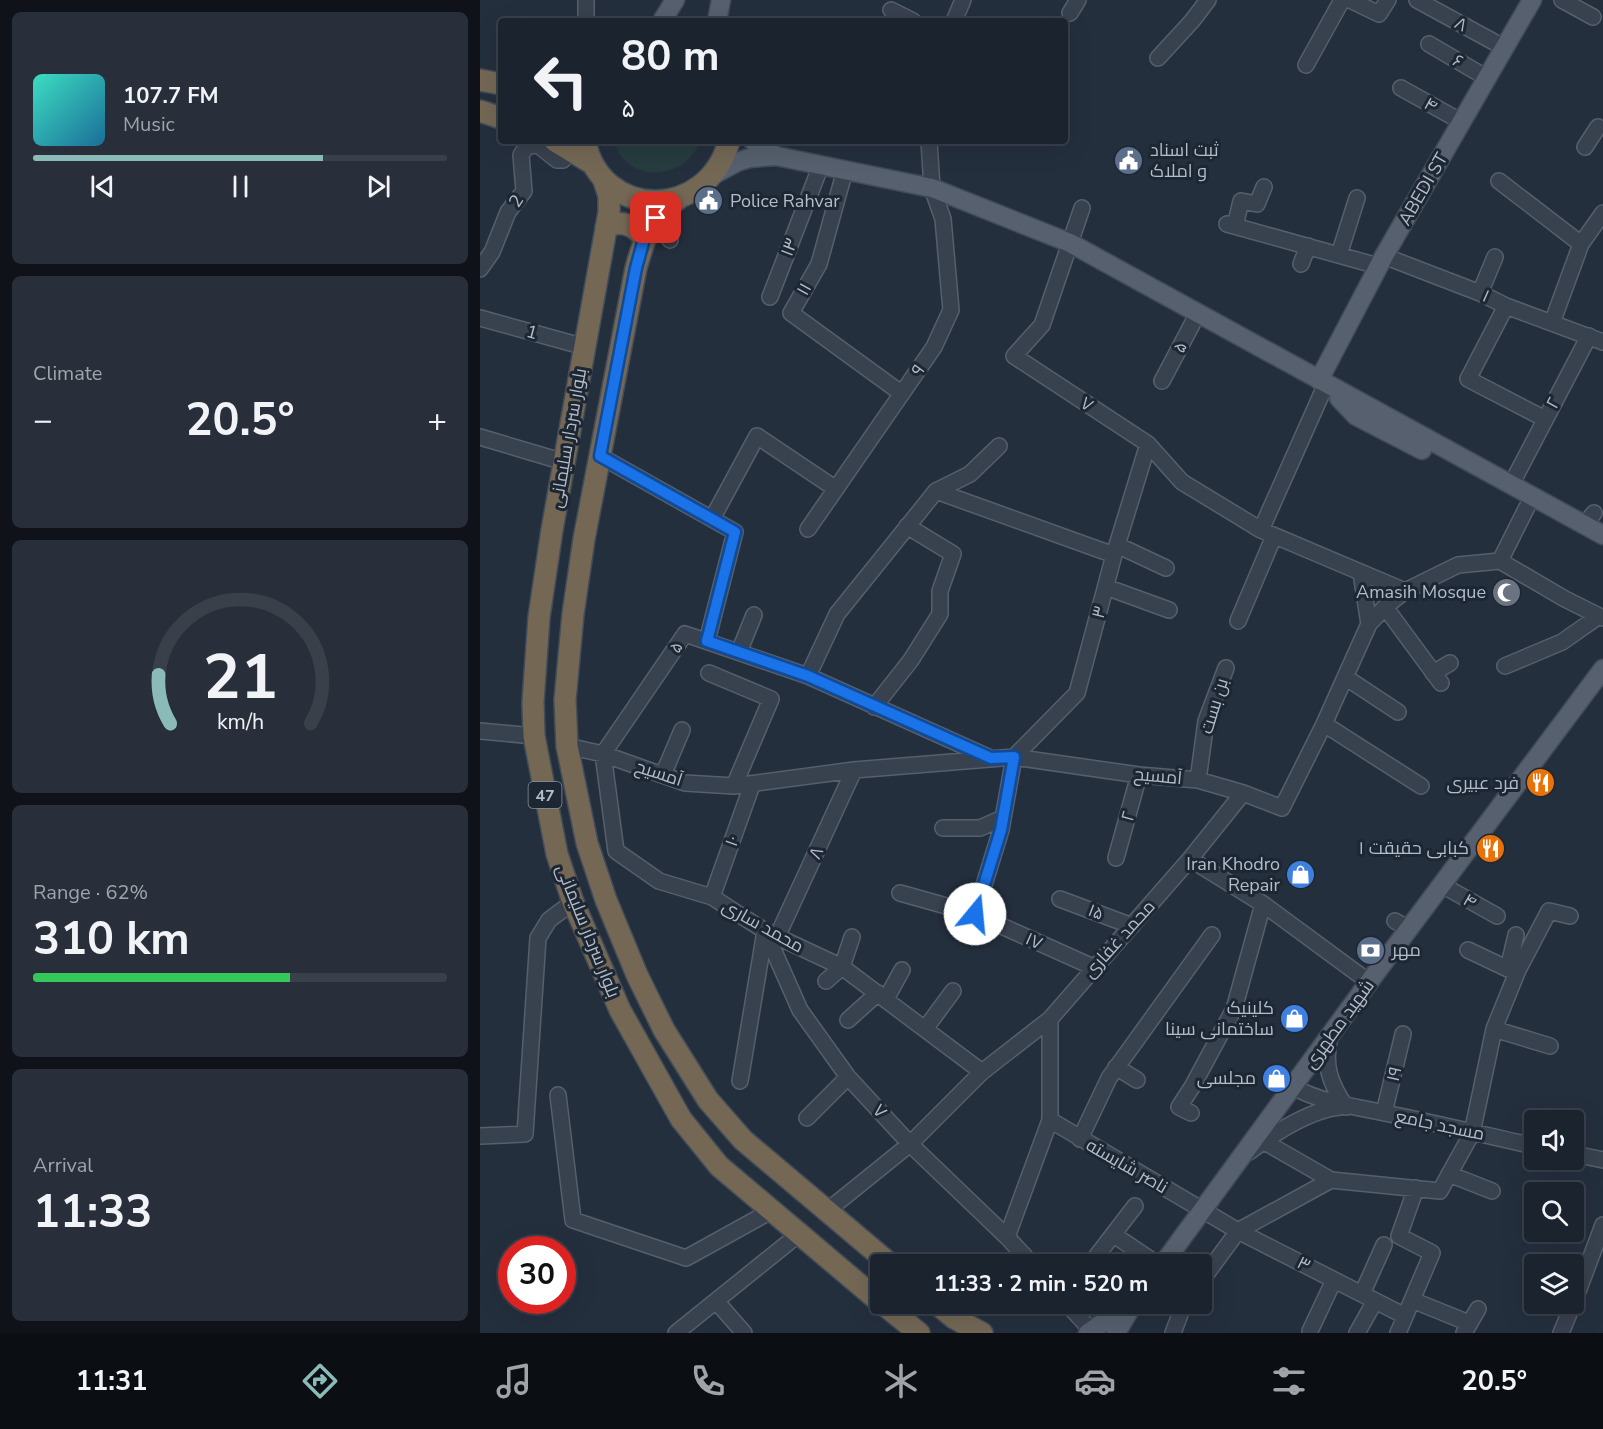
<!DOCTYPE html>
<html lang="en">
<head>
<meta charset="utf-8">
<style>
	:root { --surface:#1b232e; --page:#282f3a; --text:#f1f3f6; --muted:#a0a4aa; --line:#39404a; --accent:#8bbbb9 }
	body { margin:0; font-family:"Nunito Sans",Cairo,sans-serif; background:var(--page); color:var(--text); height:100vh; display:flex; flex-direction:column; font-size:22px; white-space:nowrap }
	* { box-sizing:border-box; margin:0 }
	p { font-size:20px; color:var(--muted) }
	.icon { flex:none; width:33px; height:33px; fill:none; stroke:currentColor; stroke-width:2; stroke-linecap:round; stroke-linejoin:round }
	.map { position:relative; flex:1; overflow:hidden }
	.drawer { display:flex; flex-direction:column; gap:12px; padding:12px; background:#0f1319; width:480px }
	.drawer>* { flex:none }
	.guide { position:absolute; left:18px; top:18px; width:570px; height:126px; border-radius:6px; box-shadow:0 6px 24px #0002,0 0 0 2px var(--line); background:#1b232e; color:var(--text); overflow:hidden }
	.buttons { position:absolute; left:1044px; top:1110px; display:grid; gap:12px }
	.buttons a { display:grid; place-items:center; width:60px; height:60px; border-radius:6px; background:var(--surface); box-shadow:0 6px 24px #0002,0 0 0 2px var(--line); font-size:30px }
	.speed { position:absolute; left:18px; top:1236px; display:flex; gap:12px; font-size:30px; font-weight:700; text-align:center }
	.speed>* { display:grid; place-content:center; width:78px; height:78px; border-radius:50%; background:var(--surface); box-shadow:0 6px 24px #0002,0 0 0 2px var(--line); line-height:1 }
	.speed .limit { border:9px solid #d22; background:#fff; color:#111 }
	.pin { position:absolute; display:grid; place-items:center; width:51px; height:51px; color:#fff; margin:-26px; border-radius:12px; box-shadow:0 3px 9px #0006 }
	.me { position:absolute; width:66px; margin:-33px; rotate:17deg; stroke-linejoin:round; filter:drop-shadow(0 0 4px #0008) }
	.turn { display:flex; align-items:center; gap:21px; height:126px; padding:0 24px; font-size:27px }
	.turn .icon { width:78px; height:78px; stroke-width:2.5 }
	.turn b { display:block; font-size:42px; line-height:51px }
	.big { font-size:45px; font-weight:700; line-height:1.1 }
	.drawer .card { flex:1; display:flex; flex-direction:column; justify-content:center; gap:9px; min-width:0; padding:0 21px; border-radius:9px; background:var(--page) }
	.drawer .dial { align-items:center; gap:0 }
	.dial svg { height:156px; overflow:visible; fill:none; stroke:var(--line); stroke-width:7; stroke-linecap:round; text-anchor:middle }
	.dial text { fill:var(--text); stroke:none }
	.song { display:flex; align-items:center; gap:18px }
	.cover { width:72px; height:72px; border-radius:9px; background:linear-gradient(135deg,hsl(170 70% 55%),hsl(200 70% 35%)) }
	.played { height:6px; border-radius:3px; background:linear-gradient(90deg,var(--accent) 70%,var(--line) 70%) }
	.keys { display:flex; justify-content:space-around; direction:ltr }
	.heat { display:flex; justify-content:space-between; align-items:center; font-size:33px; direction:ltr }
	.charge { height:9px; border-radius:4px; background:linear-gradient(90deg,#34c759 62%,var(--line) 0) }
	.trip { position:absolute; left:390px; top:1254px; width:342px; height:60px; border-radius:6px; background:var(--surface); box-shadow:0 6px 24px #0002,0 0 0 2px var(--line); font-weight:700; line-height:60px; text-align:center }
	.menu { display:flex; height:96px; justify-content:space-around; align-items:center; background:#0b0e12; color:var(--muted) }
	.menu .icon { width:42px; height:42px }
	.menu .selected { color:var(--accent) }
	.menu b { font-size:27px; color:var(--text) }
	main { display:flex; flex:1; min-height:0 }
	.map>svg:first-child { display:block }
	.green { fill:#263c3f }
	.lines { fill:none; stroke-linecap:round; stroke-linejoin:round }
	.minor-casing { stroke:#565f6c; stroke-width:18 }
	.major-casing { stroke:#414a57; stroke-width:21 }
	.highway-casing { stroke:#434c59; stroke-width:24 }
	.minor { stroke:#38414e; stroke-width:15 }
	.major { stroke:#56606e; stroke-width:18 }
	.highway { stroke:#746855; stroke-width:21 }
	.route-casing { stroke:#114b97; stroke-width:15 }
	.route { stroke:#1a73e8; stroke-width:10 }
	.labels { text-anchor:middle; stroke-width:6; stroke-linejoin:round; paint-order:stroke }
	.shield { fill:#1d2633; stroke:#878f9c; stroke-width:1.5 }
	.shield-label { font-size:16px; font-weight:bold; fill:#b4bcc9 }
	.street-label { font-size:18px; fill:#b4bcc9; stroke:#1d2633 }
	.poi-label { font-size:18px; fill:#b4bcc9; stroke:#1d2633; text-anchor:end }
</style>
</head>
<body>
<main>
<section class="drawer">
<div class="card">
<div class="song"><i class="cover"></i><div><b>107.7 FM</b><p>Music</p></div></div>
<div class="played"></div>
<div class="keys"><svg class="icon" aria-label="previous" viewBox="0 0 24 24"><path d="M18 5L8 12l10 7zM5 5v14"/></svg><svg class="icon" aria-label="pause" viewBox="0 0 24 24"><path d="M8 5v14M16 5v14"/></svg><svg class="icon" aria-label="next" viewBox="0 0 24 24"><path d="M6 5l10 7-10 7zM19 5v14"/></svg></div>
</div>
<div class="card"><p>Climate</p>
<div class="heat"><a>−</a><b class="big">20.5°</b><a>+</a></div>
</div>
<div class="card dial"><svg viewBox="0 0 100 80">
<path d="M14 69A42 42 0 1 1 86 69"/>
<path d="M14 69A42 42 0 0 1 8 44" stroke="#8bbbb9"/>
<text x="50" y="56" font-size="32" font-weight="700">21</text>
<text x="50" y="72" font-size="11">km/h</text>
</svg></div>
<div class="card"><p>Range · 62%</p><b class="big">310 km</b><div class="charge"></div></div>
<div class="card"><p>Arrival</p><b class="big">11:33</b></div>
</section>
<div class="map">
<svg width="1123" height="1333" viewBox="0 0 1123 1333">
	<rect width="100%" height="100%" fill="#242f3e"/>
	<!-- green -->
	<path class="green" d="M134,141H220C206,181 146,185 134,141Z"/>
	<g class="lines">
		<defs>
			<path id="minor" d="M106,0V21
				M870,0L899,14L908,0
				M937,0L1025,48
				M1082,0L1113,17
				M411,10L433,21
				M590,13L598,0
				M474,21L483,0
				M949,44L1007,78
				M678,58L712,21L728,0
				M826,65L862,0
				M921,88L982,122
				M1105,147L1118,127
				M365,170L339,264L311,313L421,393
				M1019,181L1101,244
				M602,208L562,325L534,356L668,444L702,482L781,530L925,591
				M176,218L190,240
				M747,224L898,266
				M755,226L761,201L777,204L784,187
				M859,255L877,198
				M904,256L1000,293L1026,306L1123,342
				M821,264L828,246
				M0,269L12,252L28,212L44,191L41,155L47,146L58,145L77,160H83L91,149
				M1000,293L1015,257
				M290,297L341,165
				M1026,306L988,379L1065,419
				M0,318L105,347
				M1072,323L1101,244L1123,213
				M682,381L718,313
				M0,437L84,462
				M120,456L255,532L227,641
				M1031,485L1109,336
				M456,491L634,555
				M232,519L277,436L356,489
				M1104,525L1114,513
				M328,529L454,347L471,310L463,219L452,188L449,141
				M781,530L846,384
				M637,545L686,568
				M1020,561L1047,507
				M881,573L889,624
				M626,587L689,610
				M905,607L961,683
				M758,621L794,536
				M259,652L274,615
				M1025,666L1082,642L1119,616
				M229,673L291,699L254,786
				M953,673L970,663
				M328,676L357,614L456,491L490,474L519,446
				M865,677L918,712
				M394,707L431,660L460,614V591L473,554L427,526
				M844,724L941,786
				M0,731L54,736
				M87,746L123,754L205,783L254,786L374,770L534,757L659,775L718,780L763,793L802,808L844,724L889,624L905,607L925,591L978,565L1020,561L1085,599L1123,618
				M183,775L202,730
				M718,780L726,721L746,668
				M463,828H500L523,818
				M636,858L659,775
				M710,859L783,904L889,982
				M962,885L1017,916
				M420,893L495,914L613,967
				M232,897L272,785
				M580,899L652,926
				M495,914L521,830L534,757L597,693L634,555L668,444
				M915,921L929,929
				M285,931L320,1010L368,1077L430,1144L527,1237L552,1264
				M297,937L374,770
				M988,950L1028,969L1038,970
				M1028,969L1036,935
				M346,981L362,967L372,937
				M406,999L422,970
				M368,1020L398,993
				M445,1029L473,991
				M1014,1029L1070,1046
				M850,1037C843,1064 850,1084 866,1107
				M636,1067L657,1080
				M502,1072L362,967L285,931L232,897L179,881L136,851L123,754L205,634L328,676L508,757
				M260,1081L285,931
				M813,1087C843,1103 873,1106 905,1113C955,1123 1005,1135 1054,1146
				M78,1095L93,1220L206,1258L291,1211
				M711,1113L699,1107L712,1087L754,1009L783,904
				M904,1113L923,1034
				M327,1118L368,1077
				M570,1120L758,1231L925,1316
				M0,1136L45,1134L58,938L69,920L93,902
				M600,1139L629,1078L732,935
				M783,1141L851,1180
				M769,1152C793,1134 830,1110 860,1107
				M1094,1154L1123,1160
				M969,1174L1012,1191
				M347,1211L430,1144L502,1072L570,1019L710,859L763,793
				M634,1235L677,1264
				M527,1237L570,1120V1019
				M612,1262L655,1206
				M722,1280L758,1231L851,1180L960,1191L992,1133L1014,1029L1038,970L1069,911L1090,916
				M882,1294L904,1245
				M932,1300L989,1323
				M236,1301L264,1333
				M1094,1302L1123,1225
				M587,1304L612,1331
				M830,1331L854,1280
				M196,1333L319,1234
				M693,1333L704,1304
				M877,1333L895,1301
				M918,1333L952,1253L919,1236L936,1188
				M984,1333L998,1309
				M1081,1333L1093,1304"/>
			<path id="major" d="M182,21L195,0
				M237,21L241,0
				M273,141L296,156
				M233,175L257,162L270,158L296,156L452,188L590,243L1123,535
				M839,380L904,256L1052,0
				M859,398L876,416L942,450
				M683,1264L889,982L1123,669
				M608,1333L651,1304
				M636,1333L652,1306"/>
			<path id="highway" d="M0,80L21,84
				M0,111L21,118
				M75,141L113,164
				M105,141C121,221 228,221 249,141
				M123,178L129,196V212L72,530L59,617L53,702L54,736L77,854L93,902L140,1010L201,1119L239,1166L400,1302
				M199,198C170,218 165,236 156,268L104,539L93,614L85,700L87,746L107,843L126,900L157,975L184,1030L228,1100L263,1140L410,1264
				M126,227C142,219 155,225 164,239
				M403,1304L439,1333
				M457,1304L474,1318L502,1333"/>
		</defs>
		<!-- minor casing -->
		<use href="#minor" class="minor-casing"/>
		<!-- major casing -->
		<use href="#major" class="major-casing"/>
		<!-- highway casing -->
		<use href="#highway" class="highway-casing"/>
		<!-- minor -->
		<use href="#minor" class="minor"/>
		<!-- major -->
		<use href="#major" class="major"/>
		<!-- highway -->
		<use href="#highway" class="highway"/>
	</g>
	<g class="lines">
		<defs>
			<path id="route" d="M176,218L164,239L156,268L120,456L255,532L227,641L328,676L511,758L534,757L521,830L495,914"/>
		</defs>
		<!-- route casing -->
		<use href="#route" class="route-casing"/>
		<!-- route -->
		<use href="#route" class="route"/>
	</g>
	<!-- icons -->
	<defs>
		<symbol id="civic-disc" viewBox="-11 -11 22 22"><circle r="9.5" fill="#5c6f8a" stroke="#1d2633"/><path d="M-.6-6.5H3V-4.5H.6V-3L4-1V1h2V6H-6V1h2V-1L-.6-3ZM-1.2 2.5V6h2.4V2.5Z" fill="#fff"/></symbol>
		<symbol id="mosque-disc" viewBox="-11 -11 22 22"><circle r="9.5" fill="#6b7280" stroke="#1d2633"/><path d="M3.5-4.9A6 6 0 1 0 3.5 4.9A5 5 0 1 1 3.5-4.9Z" fill="#fff"/></symbol>
		<symbol id="restaurant-disc" viewBox="-11 -11 22 22"><circle r="9.5" fill="#e8710a" stroke="#1d2633"/><path d="M-5-6h1v4h1v-4h1v4h1v-4h1v5L-1.5 .5V6h-2V.5L-5-1ZM5-6V6H3V1.5H1.5Q1.5-4 5-6Z" fill="#fff"/></symbol>
		<symbol id="shop-disc" viewBox="-11 -11 22 22"><circle r="9.5" fill="#3f7fe0" stroke="#1d2633"/><path d="M-5-2.5h2.3a2.7 3.5 0 0 1 5.4 0H5L5.5 6h-11ZM-1.5-2.5h3a1.5 2.3 0 0 0-3 0Z" fill="#fff"/></symbol>
		<symbol id="bank-disc" viewBox="-11 -11 22 22"><circle r="9.5" fill="#5c6f8a" stroke="#1d2633"/><path d="M-6-4H6V4H-6ZM0-2.3a2.3 2.3 0 1 0 0 4.6a2.3 2.3 0 1 0 0-4.6Z" fill="#fff"/></symbol>
	</defs>
	<g fill-rule="evenodd">
		<use href="#civic-disc" x="632" y="144" width="33" height="33"/>
		<use href="#civic-disc" x="212" y="184" width="33" height="33"/>
		<use href="#mosque-disc" x="1010" y="576" width="33" height="33"/>
		<use href="#restaurant-disc" x="1044" y="766" width="33" height="33"/>
		<use href="#restaurant-disc" x="994" y="832" width="33" height="33"/>
		<use href="#shop-disc" x="804" y="858" width="33" height="33"/>
		<use href="#bank-disc" x="874" y="934" width="33" height="33"/>
		<use href="#shop-disc" x="798" y="1002" width="33" height="33"/>
		<use href="#shop-disc" x="780" y="1062" width="33" height="33"/>
	</g>
	<g class="labels">
		<!-- shield labels -->
		<rect class="shield" x="48.5" y="782" width="33" height="26" rx="4.5"/>
		<g class="shield-label">
			<text x="65" y="801">47</text>
		</g>
		<!-- street labels -->
		<g class="street-label">
			<text transform="translate(981 24) rotate(28)" y="6">۸</text>
			<text transform="translate(978 61) rotate(31)" y="6">۶</text>
			<text transform="translate(951 105) rotate(29)" y="6">۴</text>
			<text transform="translate(943 189) rotate(-60)" y="6">ABEDI ST</text>
			<text transform="translate(36 201) rotate(-56)" y="6">2</text>
			<text transform="translate(309 247) rotate(-69)" y="6">۱۳</text>
			<text transform="translate(324 289) rotate(-61)" y="6">۱۱</text>
			<text transform="translate(1006 296) rotate(24)" y="6">۱</text>
			<text transform="translate(52 332) rotate(15)" y="6">1</text>
			<text transform="translate(700 347) rotate(-62)" y="6">۵</text>
			<text transform="translate(438 370) rotate(-54)" y="6">۹</text>
			<text transform="translate(1073 403) rotate(-62)" y="6">۲</text>
			<text transform="translate(607 404) rotate(33)" y="6">۷</text>
			<text transform="translate(88 438) rotate(-80)" y="6">بلوار سردار سلیمانی</text>
			<text transform="translate(619 612) rotate(-75)" y="6">۳</text>
			<text transform="translate(196 647) rotate(-56)" y="6">۵</text>
			<text transform="translate(734 706) rotate(-73)" y="6">بن بست</text>
			<text transform="translate(179 773) rotate(18)" y="6">آمسیح</text>
			<text transform="translate(678 776) rotate(5)" y="6">آمسیح</text>
			<text transform="translate(648 816) rotate(-75)" y="6">۲</text>
			<text transform="translate(252 841) rotate(-70)" y="6">۱۰</text>
			<text transform="translate(336 853) rotate(-65)" y="6">۸</text>
			<text transform="translate(990 901) rotate(30)" y="6">۴</text>
			<text transform="translate(616 912) rotate(21)" y="6">۱۵</text>
			<text transform="translate(283 926) rotate(29)" y="6">محمد ساری</text>
			<text transform="translate(108 931) rotate(68)" y="6">بلوار سردار سلیمانی</text>
			<text transform="translate(639 939) rotate(-48)" y="6">محمد غفاری</text>
			<text transform="translate(554 941) rotate(24)" y="6">۱۷</text>
			<text transform="translate(859 1024) rotate(-54)" y="6">شهید مطهری</text>
			<text transform="translate(914 1074) rotate(-77)" y="6">۱۹</text>
			<text transform="translate(400 1111) rotate(47)" y="6">۷</text>
			<text transform="translate(960 1125) rotate(12)" y="6">مسجد جامع</text>
			<text transform="translate(647 1166) rotate(30)" y="6">ناصر شایسته</text>
			<text transform="translate(824 1264) rotate(27)" y="6">۳</text>
		</g>
		<!-- poi labels -->
		<g class="poi-label">
			<text x="670" y="156" text-anchor="start">ثبت اسناد<tspan x="670" dy="21">و املاک</tspan></text>
			<text x="250" y="207" text-anchor="start">Police Rahvar</text>
			<text x="1006" y="598">Amasih Mosque</text>
			<text x="1039" y="789">فرد عبیری</text>
			<text x="989" y="854">کبابی حقیقت ۱</text>
			<text x="800" y="870">Iran Khodro<tspan x="800" dy="21">Repair</tspan></text>
			<text x="912" y="956" text-anchor="start">مهر</text>
			<text x="794" y="1014">کلینیک<tspan x="794" dy="21">ساختمانی سینا</tspan></text>
			<text x="776" y="1084">مجلسی</text>
		</g>
	</g>
</svg>
<div class="buttons">
<a><svg class="icon" aria-label="sound" viewBox="0 0 24 24"><path d="M4 9h4l5-4v14l-5-4H4zM17 9q2 3 0 6"/></svg></a>
<a><svg class="icon" aria-label="search" viewBox="0 0 24 24"><circle cx="10" cy="10" r="6"/><path d="M15 15l6 6"/></svg></a>
<a><svg class="icon" aria-label="layers" viewBox="0 0 24 24"><path d="M12 4l9 5-9 5-9-5zM3 14l9 5 9-5"/></svg></a>
</div>
<div class="speed"><div class="limit">30</div></div>
<div class="pin" style="left:176px;top:218px;background:#d93025"><svg class="icon" aria-label="arrive" viewBox="0 0 24 24"><path d="M6 21V4h12l-3 4 3 4H6"/></svg></div>
<svg class="me" style="left:495px;top:914px" viewBox="-20 -20 40 40"><circle r="19" fill="#fff"/><path d="M0-13L10 11 0 6-10 11z" fill="#1a73e8"/></svg>
<div class="trip">11:33 · 2 min · 520 m</div>
<div class="guide">
<div class="turn"><svg class="icon" aria-label="left" viewBox="0 0 24 24"><path d="M17 20v-9H6M10 6l-5 5 5 5"/></svg><div><b>80 m</b>۵</div></div>
</div>
</div>
</main>
<nav class="menu">
<b>11:31</b>
<svg class="icon selected" aria-label="directions" viewBox="0 0 24 24"><path d="M12 3l9 9-9 9-9-9zM9 14v-3h6M13 9l2 2-2 2"/></svg>
<svg class="icon" aria-label="music" viewBox="0 0 24 24"><path d="M9 18V5l10-2v13"/><circle cx="6" cy="18" r="3"/><circle cx="16" cy="16" r="3"/></svg>
<svg class="icon" aria-label="phone" viewBox="0 0 24 24"><path d="M5 4h4l2 5-3 2q2 4 5 5l2-3 5 2v4C11 20 4 13 5 4z"/></svg>
<svg class="icon" aria-label="climate" viewBox="0 0 24 24"><path d="M12 3v18M4 7l16 10M4 17L20 7"/></svg>
<svg class="icon" aria-label="car" viewBox="0 0 24 24"><path d="M5 17H2v-5l4-1 3-4h7l3 4 3 1v5h-3M9 17h6M6 11h13"/><circle cx="7" cy="17" r="2"/><circle cx="17" cy="17" r="2"/></svg>
<svg class="icon" aria-label="filters" viewBox="0 0 24 24"><path d="M4 7h16M4 17h16"/><circle cx="9" cy="7" r="2"/><circle cx="15" cy="17" r="2"/></svg>
<b>20.5°</b>
</nav>
</body>
</html>
